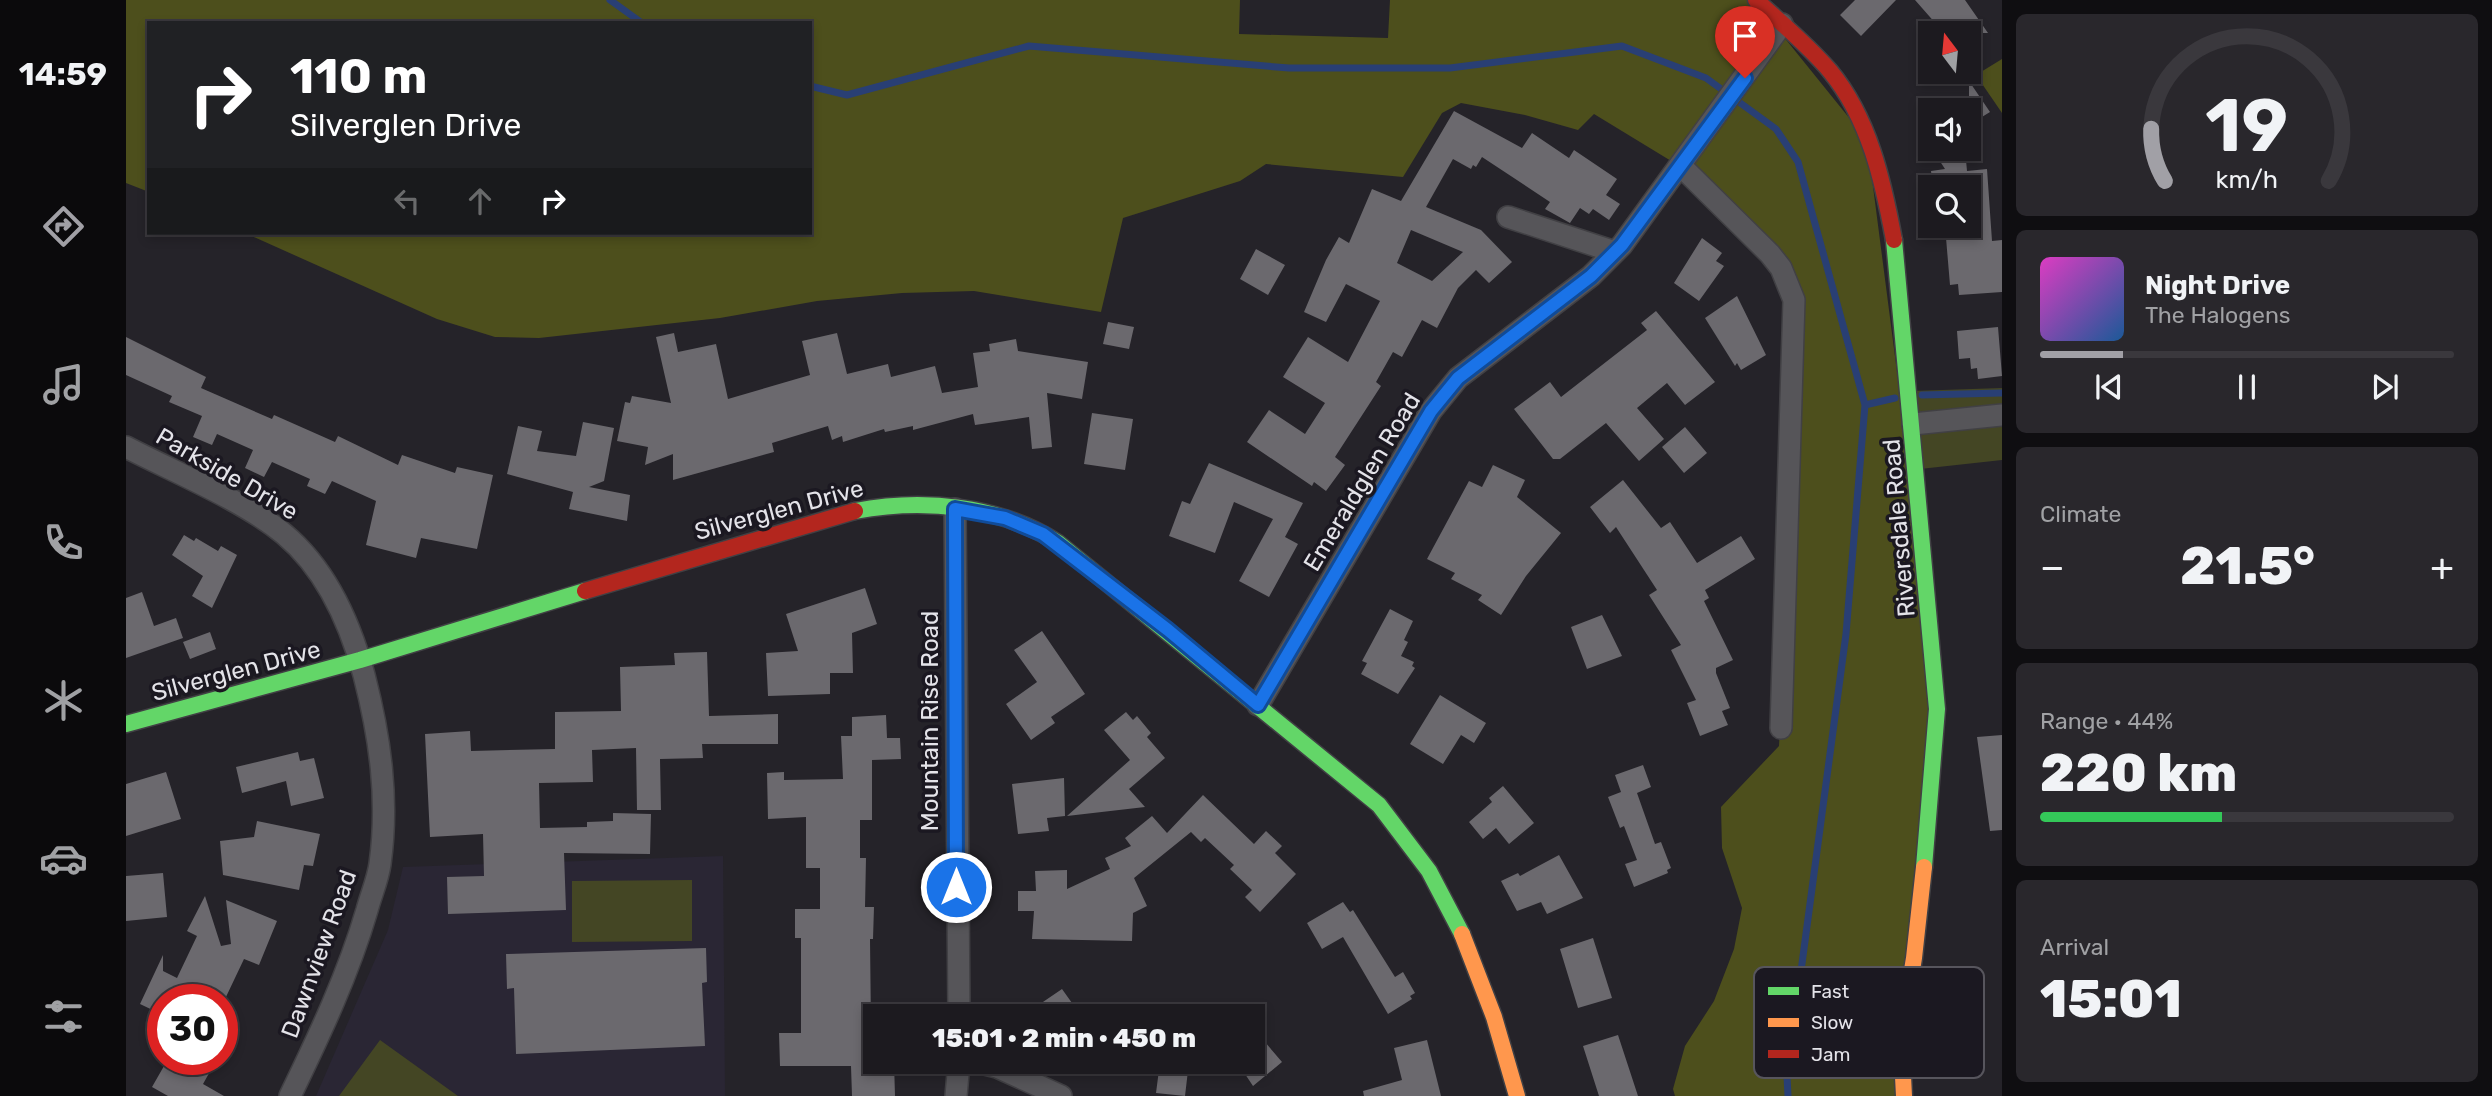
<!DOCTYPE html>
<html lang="en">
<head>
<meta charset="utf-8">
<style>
	:root { --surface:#1c1a1f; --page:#29272c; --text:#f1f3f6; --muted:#a0a1a4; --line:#3a383d; --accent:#a1a0a6 }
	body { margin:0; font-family:Rubik,sans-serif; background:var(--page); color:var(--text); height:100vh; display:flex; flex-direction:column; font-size:26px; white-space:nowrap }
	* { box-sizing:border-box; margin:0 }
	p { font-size:23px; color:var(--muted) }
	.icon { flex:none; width:38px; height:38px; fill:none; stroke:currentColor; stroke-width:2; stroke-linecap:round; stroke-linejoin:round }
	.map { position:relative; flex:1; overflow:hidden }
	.drawer { display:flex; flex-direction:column; gap:14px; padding:14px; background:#0f0e11; width:490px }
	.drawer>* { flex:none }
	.hud { position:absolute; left:21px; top:21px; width:665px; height:214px; border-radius:0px; box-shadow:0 4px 10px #0003,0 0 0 2px var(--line); background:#202124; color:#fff; overflow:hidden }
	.needle { width:46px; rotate:344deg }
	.buttons { position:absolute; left:1792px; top:21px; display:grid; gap:14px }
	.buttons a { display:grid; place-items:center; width:63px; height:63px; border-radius:0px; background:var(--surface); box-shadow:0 4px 10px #0003,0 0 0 2px var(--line); font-size:35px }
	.speed { position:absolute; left:21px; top:984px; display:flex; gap:14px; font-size:35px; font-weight:700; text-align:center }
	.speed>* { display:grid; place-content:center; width:91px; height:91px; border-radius:50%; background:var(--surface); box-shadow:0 4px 10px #0003,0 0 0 2px var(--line); line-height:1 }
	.speed .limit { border:10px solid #d22; background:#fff; color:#111 }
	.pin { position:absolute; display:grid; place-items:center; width:60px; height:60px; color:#fff; margin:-72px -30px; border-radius:50% 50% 50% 0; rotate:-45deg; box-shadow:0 0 7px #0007 }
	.pin .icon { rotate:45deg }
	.me { position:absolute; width:77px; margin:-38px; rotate:0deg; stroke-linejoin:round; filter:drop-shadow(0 0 5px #0008) }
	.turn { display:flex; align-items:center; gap:24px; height:147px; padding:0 28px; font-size:32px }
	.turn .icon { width:91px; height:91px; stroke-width:2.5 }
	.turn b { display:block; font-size:49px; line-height:60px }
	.lanes { display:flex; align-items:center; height:66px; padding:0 28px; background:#0003; justify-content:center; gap:35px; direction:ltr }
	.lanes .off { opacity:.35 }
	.big { font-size:52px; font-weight:800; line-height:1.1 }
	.drawer .tile { flex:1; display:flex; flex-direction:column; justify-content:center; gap:10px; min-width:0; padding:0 24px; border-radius:10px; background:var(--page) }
	.drawer .dial { align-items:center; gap:0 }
	.dial svg { height:182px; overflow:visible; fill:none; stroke:var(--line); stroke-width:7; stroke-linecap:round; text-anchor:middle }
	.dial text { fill:var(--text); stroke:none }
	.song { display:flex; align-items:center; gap:21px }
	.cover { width:84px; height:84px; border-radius:10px; background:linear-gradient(135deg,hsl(310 70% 55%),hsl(210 70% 35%)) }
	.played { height:7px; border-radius:4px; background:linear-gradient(90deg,var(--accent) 20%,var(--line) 20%) }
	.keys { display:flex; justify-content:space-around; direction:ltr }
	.heat { display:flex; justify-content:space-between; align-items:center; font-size:38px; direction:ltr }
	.charge { height:10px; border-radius:5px; background:linear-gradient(90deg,#34c759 44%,var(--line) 0) }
	.trip { position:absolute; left:737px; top:1004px; width:402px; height:70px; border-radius:0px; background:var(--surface); box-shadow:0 4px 10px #0003,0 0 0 2px var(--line); font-weight:800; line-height:70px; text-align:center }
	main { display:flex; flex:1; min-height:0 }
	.tab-bar { display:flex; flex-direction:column; width:126px; justify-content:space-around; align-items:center; background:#0b0a0c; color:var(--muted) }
	.tab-bar .icon { width:49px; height:49px }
	.tab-bar .current { color:var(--accent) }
	.tab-bar b { font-size:32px; color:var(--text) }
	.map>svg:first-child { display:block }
	.built { fill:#2a2634 }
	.green { fill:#444624 }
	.forest { fill:#4d4f1c }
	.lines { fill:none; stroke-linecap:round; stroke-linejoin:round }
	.stream { stroke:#293f74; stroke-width:7 }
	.building { fill:#6b696e; fill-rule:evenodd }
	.street-casing { stroke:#414044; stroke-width:24 }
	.fast-casing { stroke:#414044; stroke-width:19 }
	.slow-casing { stroke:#414044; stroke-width:19 }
	.jam-casing { stroke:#414044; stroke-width:19 }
	.street { stroke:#565559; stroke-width:21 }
	.fast { stroke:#63d668; stroke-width:16 }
	.slow { stroke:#ff974d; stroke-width:16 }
	.jam { stroke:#b3261e; stroke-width:16 }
	.route-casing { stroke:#114b97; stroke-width:18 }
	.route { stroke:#1a73e8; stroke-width:12 }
	.labels { text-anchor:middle; stroke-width:7; stroke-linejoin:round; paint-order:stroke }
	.street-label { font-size:24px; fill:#e4e3e9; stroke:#1b1821 }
	.key { fill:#1b1821; stroke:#57555d; stroke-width:2 }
	.key-label { font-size:19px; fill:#e4e3e9 }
</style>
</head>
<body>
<main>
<nav class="tab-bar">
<b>14:59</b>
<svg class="icon current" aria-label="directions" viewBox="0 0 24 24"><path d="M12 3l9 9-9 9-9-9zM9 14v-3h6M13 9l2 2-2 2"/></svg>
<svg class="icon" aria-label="music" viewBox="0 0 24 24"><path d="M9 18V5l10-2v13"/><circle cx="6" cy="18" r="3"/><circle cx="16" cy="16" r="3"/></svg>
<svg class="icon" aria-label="phone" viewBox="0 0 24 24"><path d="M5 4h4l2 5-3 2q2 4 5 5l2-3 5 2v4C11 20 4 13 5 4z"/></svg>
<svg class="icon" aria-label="climate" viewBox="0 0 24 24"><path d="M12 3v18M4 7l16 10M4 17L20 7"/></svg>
<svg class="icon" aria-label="car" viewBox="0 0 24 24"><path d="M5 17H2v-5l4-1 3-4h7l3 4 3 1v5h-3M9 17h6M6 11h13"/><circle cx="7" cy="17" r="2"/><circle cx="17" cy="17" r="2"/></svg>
<svg class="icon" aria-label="filters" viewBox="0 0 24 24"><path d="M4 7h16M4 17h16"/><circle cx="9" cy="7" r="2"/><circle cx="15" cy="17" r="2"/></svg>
</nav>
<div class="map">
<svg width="1876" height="1096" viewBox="0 0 1876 1096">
	<rect width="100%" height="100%" fill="#252329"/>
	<!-- built -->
	<path class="built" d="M597,856L599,1096H190L262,930L277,867Z"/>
	<!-- green -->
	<path class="green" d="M1876,388V460L1794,469L1786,391Z
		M566,880V941L446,942V881Z
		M254,1040L332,1096H213Z"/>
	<!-- forest -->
	<path class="forest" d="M0,0H1114L1113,34L1262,38L1264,0H1628L1741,140L1815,712L1781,1096H1549L1547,1089L1559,1046L1588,1001L1608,949L1616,908L1596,848L1595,807L1653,746L1658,648L1662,282L1555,167L1468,114L1452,130L1399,115L1335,103L1316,113L1277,177L1140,164L1114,181L997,218L975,312L848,291L776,293L691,301L594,318L413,338L369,337L311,319L119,233H684V23H23V192L0,183Z
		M1876,59V113L1850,75Z"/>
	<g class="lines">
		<!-- stream -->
		<path class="stream" d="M484,0L516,23
			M684,86L721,95L903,46L1163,68H1324L1496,46L1580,78L1650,129L1672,162L1739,405L1720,634L1661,1076L1662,1096
			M1796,395L1876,393
			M1739,405L1769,398"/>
	</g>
	<!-- building -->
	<path class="building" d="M1729,0H1770L1735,36L1714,15Z
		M1789,0H1839L1862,33H1818Z
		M1843,81L1864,112L1843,125Z
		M1328,111L1396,148L1406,133L1443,158L1448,150L1491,179L1480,195L1494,204L1483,220L1467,209L1463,214L1454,208L1444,223L1419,209L1424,202L1356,157L1350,167L1347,165L1345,169L1327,159L1300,207L1355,230L1386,262L1363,283L1350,270L1332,288L1311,328L1296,320L1276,357L1267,352L1250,382L1255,386L1209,457L1219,465L1200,491L1188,482L1186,486L1121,442L1143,410L1179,434L1199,403L1157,377L1182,337L1222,362L1254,301L1220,284L1200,322L1178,312L1200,260L1213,237L1223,243L1246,189L1275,201ZM1285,230L1337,252L1306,281L1271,263Z
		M1806,149H1839L1841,171L1861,169L1866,241L1876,240V292L1833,295L1832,284L1824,285L1819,226H1843V187H1807L1805,171L1819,169Z
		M1576,238L1596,253L1590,261L1598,266L1573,301L1548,283Z
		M1130,249L1159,265L1142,295L1114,279Z
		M1611,296L1640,355L1615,370L1611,363L1609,366L1579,318Z
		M1530,311L1589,382L1559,405L1541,383L1511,408L1538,439L1513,461L1480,423L1434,459H1427L1388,409L1424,382L1435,397L1521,330L1515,323Z
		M982,322L1008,327L1003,349L977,344Z
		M1872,327L1876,376L1852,379L1851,368L1845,369L1844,358L1833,359L1831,331Z
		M548,333L552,352L590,344L602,399L684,375L676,341L711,333L721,374L762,364L765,377L809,366L816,393L852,387L847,353L864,351L863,344L890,339L892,351L962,362L956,399L921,393L926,447L906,449L903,417L849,425L847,414L787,430V426L759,432L758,429L717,442L716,436L706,440L702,426L646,443L648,452L547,480V454L519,465L522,447L491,441L499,402L504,403L506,396L545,403L530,337Z
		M0,337L80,377L75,388L146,419L148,415L209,442L212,436L272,465L276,455L329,473L331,467L367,475L351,549L295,538L290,558L240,545L250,501L206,481L199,494L181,486L184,479L146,462L138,477L119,468L127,450L91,434L86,445L67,437L76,416L43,402L46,396L0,375Z
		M966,413L1007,419L999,470L958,464Z
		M457,422L488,428L478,481L463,487L504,495L501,521L443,509L447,492L381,474L392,426L416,431L411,451L450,456Z
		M1559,427L1581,453L1558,473L1536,447Z
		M1083,463L1177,503L1159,537L1172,544L1143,597L1113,581L1147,519L1108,502L1089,553L1043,536L1056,501L1064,504Z
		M1367,465L1399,480L1391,497L1435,533L1400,576L1375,615L1352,600L1356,595L1325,579L1329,573L1301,559L1343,481L1356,487Z
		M1497,480L1535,528L1544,522L1571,563L1615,536L1629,559L1579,590L1583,598L1578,601L1607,660L1590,668V673L1604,708L1596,711L1602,725L1574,736L1561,703L1570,700L1545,650L1555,645L1523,595L1531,590L1490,527L1484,533L1464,507Z
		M58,535L68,541L70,538L92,551L95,546L111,555L86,608L66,596L77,576L46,555Z
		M739,588L751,624L726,633L727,673H704V694L642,696L640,653L672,651L660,614Z
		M16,592L28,626L50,618L57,638L0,658V598Z
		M1264,609L1287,621L1278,640L1282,642L1275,656L1288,662L1286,666L1289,668L1272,694L1235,674L1241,663L1236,661Z
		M1476,615L1496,656L1461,669L1445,627Z
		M916,631L959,694L925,717L929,723L905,740L880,704L911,682L888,650Z
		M84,632L90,649L64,659L57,642Z
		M581,652L583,716L652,714V744H576L577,758L534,759L535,810H511L510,748L466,750L467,782L413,783L414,828L461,827V822L487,821V813L525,814L524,854L438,853L440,910L322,914L321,877L358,876L357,834L304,837L299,734L344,731L345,751L429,749V712L495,711L494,667L549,665L548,653Z
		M1314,695L1360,723L1348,743L1335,735L1317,764L1284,744Z
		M1000,712L1007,720L1011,716L1025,733L1021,737L1039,758L1003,789L1019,807L941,816L1004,760L978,730Z
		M760,715L761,738H774L775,759L746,760V820H734V858H740L739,907H748L747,939H744L745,1027H749V1062H768L769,1096H726L725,1066H654L653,1033H675V938H669V909H694V868H680V817L642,819L641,773L658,772V780L717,779L715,736H726V717Z
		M1876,735V830L1864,831L1851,737Z
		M172,752L174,761L188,758L198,798L165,806L160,781L116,793L110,767Z
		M1517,765L1525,787L1511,793L1529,844L1535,842L1545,868L1541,870L1542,873L1508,887L1499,864L1511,860L1498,826L1494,828L1482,797L1495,792L1489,775Z
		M40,772L55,819L0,836V784Z
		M938,778L939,816L921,818L923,831L892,834L886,784Z
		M1377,786L1408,823L1383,844L1370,828L1357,839L1343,822L1366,802L1363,798Z
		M1077,795L1128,844L1140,831L1156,846L1149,853L1170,874L1134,912L1119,897L1126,890L1104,869L1108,865L1079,838L1075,842L1065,832L1008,878L1021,906L1007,913L1006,941L906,939L908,911H892V891H910L909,871L941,870V889L984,869L979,858L1005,846L999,838L1026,816L1041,833Z
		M131,821L194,834L187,866L178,865L173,890L97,875L94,841L128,837Z
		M1433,855L1457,898L1421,914L1415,902L1391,911L1375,881L1392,873L1394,876Z
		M37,873L41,917L0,921V876Z
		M79,896L95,946L105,944L100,900L151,921L133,965L118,959L99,999H37V1015L14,1004L37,955V971L51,978L71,936L61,931Z
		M1217,902L1224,912L1227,910L1269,977L1277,972L1289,993L1284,996L1286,999L1262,1014L1217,937L1196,949L1181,923Z
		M1467,938L1486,998L1452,1008L1434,949Z
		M580,948L581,982L576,983L579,1046L390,1054L388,988L381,989L380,954Z
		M936,989L956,1017H923L914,1004Z
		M1492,1035L1512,1096H1473L1457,1046Z
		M1301,1040L1315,1096H1238L1237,1091L1276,1080L1268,1048Z
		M1139,1042L1156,1062L1127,1086L1111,1062H1127V1052Z
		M42,1059H91L77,1084L98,1096H42L26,1087Z
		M1034,1062H1063L1059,1096L1030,1093Z"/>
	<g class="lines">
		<defs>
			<path id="street" d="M1555,166L1644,254L1655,268L1668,300L1655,728
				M1382,217L1489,252
				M1787,424L1876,415
				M0,447C48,472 117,500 158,534C200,569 224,623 238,675C254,737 263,799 254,864C252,879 245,895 241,910C222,975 193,1036 164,1096
				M829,509L833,1017
				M1132,705L1305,411L1332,378L1465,276L1496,245L1656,24
				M851,1062L871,1067L935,1096
				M830,1096L833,1062"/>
			<path id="fast" d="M1768,240L1811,709L1798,867
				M729,511C797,498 873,505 932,543L1253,805L1303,871L1336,934
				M0,724L234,660L459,591"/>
			<path id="slow" d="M1336,934L1368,1017L1391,1096
				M1778,1096L1775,1037L1788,958L1798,867"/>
			<path id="jam" d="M1630,0C1655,23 1682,45 1704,71C1743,118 1757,181 1768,240
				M459,591L729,511"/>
		</defs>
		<!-- street casing -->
		<use href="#street" class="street-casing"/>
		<!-- fast casing -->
		<use href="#fast" class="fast-casing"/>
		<!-- slow casing -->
		<use href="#slow" class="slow-casing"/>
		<!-- jam casing -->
		<use href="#jam" class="jam-casing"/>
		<!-- street -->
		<use href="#street" class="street"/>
		<!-- fast -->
		<use href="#fast" class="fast"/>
		<!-- slow -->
		<use href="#slow" class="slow"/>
		<!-- jam -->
		<use href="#jam" class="jam"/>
	</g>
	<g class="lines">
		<defs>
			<path id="route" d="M830,887L829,509L879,518L917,534L1042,630L1132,705L1305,411L1332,378L1465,276L1496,245L1619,78"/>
		</defs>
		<!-- route casing -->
		<use href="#route" class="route-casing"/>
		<!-- route -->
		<use href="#route" class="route"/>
	</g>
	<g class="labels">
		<!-- street labels -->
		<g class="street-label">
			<text transform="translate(101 474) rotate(30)" y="8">Parkside Drive</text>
			<text transform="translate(1236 482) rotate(-59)" y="8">Emeraldglen Road</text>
			<text transform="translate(653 510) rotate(-15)" y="8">Silverglen Drive</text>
			<text transform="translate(1773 528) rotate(-95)" y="8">Riversdale Road</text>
			<text transform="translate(110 671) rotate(-15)" y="8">Silverglen Drive</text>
			<text transform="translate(804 721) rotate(-90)" y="8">Mountain Rise Road</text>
			<text transform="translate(193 954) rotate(-70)" y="8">Dawnview Road</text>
		</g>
	</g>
	<!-- legend -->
	<rect x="1628" y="967" width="230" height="111" rx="10" class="key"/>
	<rect x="1642" y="987" width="31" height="8" fill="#63d668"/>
	<rect x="1642" y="1018" width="31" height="9" fill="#ff974d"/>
	<rect x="1642" y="1050" width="31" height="8" fill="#b3261e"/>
	<g class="key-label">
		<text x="1685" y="998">Fast</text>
		<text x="1685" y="1029">Slow</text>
		<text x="1685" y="1061">Jam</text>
	</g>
</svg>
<div class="buttons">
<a><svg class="needle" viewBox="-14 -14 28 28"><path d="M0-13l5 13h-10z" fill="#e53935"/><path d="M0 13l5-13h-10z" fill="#a0a1a4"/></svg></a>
<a><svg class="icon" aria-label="sound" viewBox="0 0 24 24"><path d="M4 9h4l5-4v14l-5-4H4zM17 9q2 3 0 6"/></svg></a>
<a><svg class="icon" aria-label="search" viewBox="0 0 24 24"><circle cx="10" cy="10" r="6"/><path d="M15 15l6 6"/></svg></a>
</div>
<div class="speed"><div class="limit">30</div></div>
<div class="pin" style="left:1619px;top:78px;background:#d93025"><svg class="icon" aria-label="arrive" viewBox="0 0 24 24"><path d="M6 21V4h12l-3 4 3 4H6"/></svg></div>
<svg class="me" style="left:830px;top:887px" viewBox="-20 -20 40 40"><circle r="17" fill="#1a73e8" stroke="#fff" stroke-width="3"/><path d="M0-11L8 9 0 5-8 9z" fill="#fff"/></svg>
<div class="trip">15:01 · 2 min · 450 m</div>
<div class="hud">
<div class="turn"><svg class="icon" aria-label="right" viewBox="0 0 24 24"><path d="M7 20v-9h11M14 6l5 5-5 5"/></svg><div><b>110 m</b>Silverglen Drive</div></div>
<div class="lanes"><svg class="icon off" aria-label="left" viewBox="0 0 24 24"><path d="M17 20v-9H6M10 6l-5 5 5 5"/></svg><svg class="icon off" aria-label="ahead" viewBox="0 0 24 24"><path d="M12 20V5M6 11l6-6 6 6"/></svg><svg class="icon" aria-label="right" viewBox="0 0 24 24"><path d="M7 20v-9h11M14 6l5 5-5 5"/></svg></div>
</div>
</div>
<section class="drawer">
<div class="tile dial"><svg viewBox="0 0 100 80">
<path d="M14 69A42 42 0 1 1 86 69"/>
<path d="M14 69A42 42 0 0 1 8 46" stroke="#a1a0a6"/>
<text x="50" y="56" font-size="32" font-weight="700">19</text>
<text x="50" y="72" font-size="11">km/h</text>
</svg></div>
<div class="tile">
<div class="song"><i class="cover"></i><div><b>Night Drive</b><p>The Halogens</p></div></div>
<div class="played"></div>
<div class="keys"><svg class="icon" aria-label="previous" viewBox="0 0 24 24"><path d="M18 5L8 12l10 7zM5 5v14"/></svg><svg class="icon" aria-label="pause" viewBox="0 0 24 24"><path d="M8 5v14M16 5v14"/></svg><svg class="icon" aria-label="next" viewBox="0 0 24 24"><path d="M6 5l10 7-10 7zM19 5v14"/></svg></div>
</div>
<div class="tile"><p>Climate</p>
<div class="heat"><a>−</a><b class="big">21.5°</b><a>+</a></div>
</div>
<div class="tile"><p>Range · 44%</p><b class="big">220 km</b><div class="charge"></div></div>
<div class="tile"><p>Arrival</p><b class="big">15:01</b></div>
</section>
</main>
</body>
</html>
